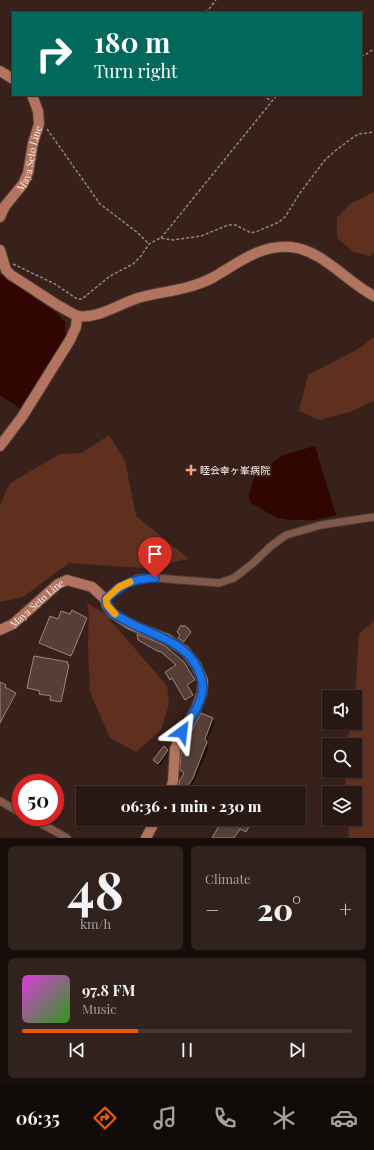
<!DOCTYPE html>
<html lang="en">
<head>
<meta charset="utf-8">
<style>
	:root { --surface:#291914; --page:#31221d; --text:#f1f3f6; --muted:#a5a0a0; --line:#453834; --accent:#ea580c }
	body { margin:0; font-family:"Playfair Display","Noto Sans JP",serif; background:var(--page); color:var(--text); height:100vh; display:flex; flex-direction:column; font-size:15px; white-space:nowrap }
	* { box-sizing:border-box; margin:0 }
	p { font-size:13px; color:var(--muted) }
	.icon { flex:none; width:22px; height:22px; fill:none; stroke:currentColor; stroke-width:2; stroke-linecap:round; stroke-linejoin:round }
	.map { position:relative; height:838px; overflow:hidden }
	.side { display:flex; flex-direction:column; gap:8px; padding:8px; background:#170e0b; flex:1 }
	.side>* { flex:none }
	.top-card { position:absolute; left:12px; top:12px; width:350px; height:84px; border-radius:0px; box-shadow:0 1px 3px #0004,0 0 0 1px var(--line); background:#00695c; color:#fff; overflow:hidden }
	.tools { position:absolute; left:322px; top:690px; display:grid; gap:8px }
	.tools a { display:grid; place-items:center; width:40px; height:40px; border-radius:0px; background:var(--surface); box-shadow:0 1px 3px #0004,0 0 0 1px var(--line); font-size:20px }
	.speed { position:absolute; left:12px; top:774px; display:flex; gap:8px; font-size:20px; font-weight:700; text-align:center }
	.speed>* { display:grid; place-content:center; width:52px; height:52px; border-radius:50%; background:var(--surface); box-shadow:0 1px 3px #0004,0 0 0 1px var(--line); line-height:1 }
	.speed .limit { border:6px solid #d22; background:#fff; color:#111 }
	.pin { position:absolute; display:grid; place-items:center; width:34px; height:34px; color:#fff; margin:-41px -17px; border-radius:50% 50% 50% 0; rotate:-45deg; box-shadow:0 0 4px #0007 }
	.pin .icon { rotate:45deg }
	.me { position:absolute; width:44px; margin:-22px; rotate:30deg; stroke-linejoin:round; filter:drop-shadow(0 0 3px #0008) }
	.turn { display:flex; align-items:center; gap:14px; height:84px; padding:0 16px; font-size:18px }
	.turn .icon { width:52px; height:52px; stroke-width:2.5 }
	.turn b { display:block; font-size:28px; line-height:34px }
	.big { font-size:30px; font-weight:800; line-height:1.1 }
	.side .tile { flex:1; display:flex; flex-direction:column; justify-content:center; gap:6px; min-width:0; padding:0 14px; border-radius:6px; background:var(--page) }
	.side .dial { align-items:center; gap:0 }
	.dial b { font-size:52px; line-height:1 }
	.song { display:flex; align-items:center; gap:12px }
	.cover { width:48px; height:48px; border-radius:6px; background:linear-gradient(135deg,hsl(300 70% 55%),hsl(110 70% 35%)) }
	.played { height:4px; border-radius:2px; background:linear-gradient(90deg,var(--accent) 35%,var(--line) 35%) }
	.keys { display:flex; justify-content:space-around; direction:ltr }
	.heat { display:flex; justify-content:space-between; align-items:center; font-size:22px; direction:ltr }
	.side .tiles { flex:1; display:grid; gap:8px; grid-template-columns:1fr 1fr }
	.tile:last-child { grid-column:span 2 }
	.trip { position:absolute; left:76px; top:786px; width:230px; height:40px; border-radius:0px; background:var(--surface); box-shadow:0 1px 3px #0004,0 0 0 1px var(--line); font-weight:800; line-height:40px; text-align:center }
	.tab-bar { display:flex; height:64px; justify-content:space-around; align-items:center; background:#100a08; color:var(--muted) }
	.tab-bar .icon { width:28px; height:28px }
	.tab-bar .active { color:var(--accent) }
	.tab-bar b { font-size:18px; color:var(--text) }
	.map>svg:first-child { display:block }
	.green { fill:#60301f }
	.water { fill:#310500 }
	.shadow { fill:#0007 }
	.building { fill:#563f36; stroke:#a0857b }
	.lines { fill:none; stroke-linecap:round; stroke-linejoin:round }
	.street-casing { stroke:#533e38; stroke-width:9 }
	.secondary-casing { stroke:#533e38; stroke-width:12 }
	.path { stroke:#96857f; stroke-width:1.5; stroke-dasharray:3 2; stroke-linecap:butt }
	.street { stroke:#80594c; stroke-width:7 }
	.secondary { stroke:#b2745f; stroke-width:10 }
	.route-casing { stroke:#114b97; stroke-width:10 }
	.route { stroke:#1a73e8; stroke-width:7 }
	.slow { stroke:#f59e0b; stroke-width:7 }
	.poi-dot { fill:#f39f82; stroke:#37211a; stroke-width:1.5 }
	.labels { text-anchor:middle; stroke-width:4; stroke-linejoin:round; paint-order:stroke }
	.street-label { font-size:10px; fill:#fdf1ed; stroke:#37211a }
	.poi-label { font-size:10px; fill:#fdf1ed; stroke:#37211a; text-anchor:start }
</style>
</head>
<body>
<div class="map">
<svg width="374" height="838" viewBox="0 0 374 838">
	<rect width="100%" height="100%" fill="#37211a"/>
	<!-- green -->
	<path class="green" d="M374,192V253L369,256L354,252L337,238V218L350,204Z
		M374,337V401L350,412L320,420L299,411L308,375L360,348Z
		M109,435L125,461L136,516L189,559L143,568L69,563L23,597L0,602V505L10,483L60,454L82,453Z
		M87,603L104,613L167,686L169,704L161,730L136,752L110,738L90,692L88,646L89,616Z
		M374,621V838H349L348,819H355V793H346L345,771H355V745H344L353,723H355V697L359,634Z"/>
	<!-- water -->
	<path class="water" d="M3,274L11,280L12,282L58,314L65,323V332L66,334L63,344L21,409L0,395V275Z
		M315,446L336,515L315,520H289L278,518L252,504L249,500V494L254,478L257,474L283,455Z"/>
	<!-- shadow -->
	<path class="shadow" d="M178,632H190L191,634L185,644L180,640L179,638L181,636Z
		M139,640L183,663L195,682L187,686L193,696L187,700L173,678L171,680L166,673L177,665L160,651L159,652Z
		M69,666L61,702L52,700V697L40,694V691L28,688Z
		M0,683L6,686L5,689L16,695L0,724Z
		M202,715L213,719L215,722L206,742L209,747L194,782L187,793H178L185,775L181,770Z
		M164,747L169,753L160,766L154,761Z
		M161,786L165,790V793H156Z
		M152,789L155,793H149L150,792Z
		M224,819H254L246,833L240,829L235,838H213Z"/>
	<!-- building -->
	<path class="building" d="M72,610L87,618L71,656L39,643L50,616L58,619L61,611L70,614Z
		M181,625L183,627L184,625L189,629V630L191,632L184,642L178,638L180,635L177,632Z
		M137,634L164,645L184,662L195,680L187,685L193,695L185,700L172,678L170,680L165,672L176,665L160,651L159,652L138,640Z
		M34,656L68,662L67,664L69,665L61,702L50,700L51,696L39,694L40,691L27,688Z
		M0,682L6,685L5,687L16,693L0,723Z
		M201,713L213,718L205,739L207,742L193,778L183,793H177L180,780L184,773L180,770L181,753L189,735Z
		M164,746L168,750L158,764L153,760Z
		M223,819H253L246,832L240,829L234,838H212Z"/>
	<g class="lines">
		<defs>
			<path id="street" d="M105,599L119,587L139,578H155L219,583L234,578L252,564L271,546L286,535L321,525L374,517
				M0,801L21,813
				M29,817L67,838"/>
			<g id="secondary">
				<path d="M0,71L13,79"/>
				<path id="s1" d="M0,217L5,206L23,184L28,173L33,143L39,124L38,111L32,95"/>
				<path d="M0,250L6,270L11,275C27,285 43,296 59,306C65,309 72,314 78,316C98,319 119,304 138,298C164,291 190,290 214,277C238,263 261,244 291,247C322,250 347,282 374,296"/>
				<path d="M0,446L22,417L70,340L76,327L77,316"/>
				<path id="s2" d="M0,630L13,624L58,584L67,580L92,587L105,599L107,605L112,613L131,625L167,639L185,651L196,665L200,674L203,681L202,693L196,709L183,732L175,749L173,781L170,793"/>
				<path d="M146,838L156,819"/>
			</g>
		</defs>
		<!-- street casing -->
		<use href="#street" class="street-casing"/>
		<!-- secondary casing -->
		<use href="#secondary" class="secondary-casing"/>
		<!-- path -->
		<path class="path" d="M206,13L216,0
			M361,56L365,55L374,49
			M263,95L271,101
			M47,129L100,204L138,233L149,244
			M161,238L277,95
			M13,264L55,284L77,299H82L110,276L133,264L141,256L149,244L160,238L173,240L201,236L228,225H236L251,233L258,231L279,222L285,217L300,193L325,160L336,150L358,134L374,132"/>
		<!-- street -->
		<use href="#street" class="street"/>
		<!-- secondary -->
		<use href="#secondary" class="secondary"/>
	</g>
	<g class="lines">
		<defs>
			<path id="route" d="M155,578C131,579 123,584 106,599C107,604 109,609 112,613C115,616 120,617 123,619C149,635 184,639 198,669C201,677 204,685 202,693C199,707 190,720 182,732"/>
		</defs>
		<!-- route casing -->
		<use href="#route" class="route-casing"/>
		<!-- route -->
		<use href="#route" class="route"/>
		<!-- slow -->
		<path class="slow" d="M115,614L107,605L106,599L119,587L130,582"/>
	</g>
	<!-- markers -->
	<path class="poi-dot" d="M189 464h4v4h4v4h-4v4h-4v-4h-4v-4h4z"/>
	<g class="labels">
		<!-- street labels -->
		<g class="street-label">
			<text dy="4" stroke="none"><textPath href="#s1" startOffset="67">Maya Seto Line</textPath></text>
			<text dy="4" stroke="none"><textPath href="#s2" startOffset="46">Maya Seto Line</textPath></text>
		</g>
		<!-- poi labels -->
		<g class="poi-label">
			<text x="200" y="474">睦会幸ヶ峯病院</text>
		</g>
	</g>
</svg>
<div class="tools">
<a><svg class="icon" aria-label="sound" viewBox="0 0 24 24"><path d="M4 9h4l5-4v14l-5-4H4zM17 9q2 3 0 6"/></svg></a>
<a><svg class="icon" aria-label="search" viewBox="0 0 24 24"><circle cx="10" cy="10" r="6"/><path d="M15 15l6 6"/></svg></a>
<a><svg class="icon" aria-label="layers" viewBox="0 0 24 24"><path d="M12 4l9 5-9 5-9-5zM3 14l9 5 9-5"/></svg></a>
</div>
<div class="speed"><div class="limit">50</div></div>
<div class="pin" style="left:155px;top:578px;background:#d93025"><svg class="icon" aria-label="arrive" viewBox="0 0 24 24"><path d="M6 21V4h12l-3 4 3 4H6"/></svg></div>
<svg class="me" style="left:182px;top:732px" viewBox="-20 -20 40 40"><path d="M0-17L14 15 0 8-14 15z" fill="#1a73e8" stroke="#fff" stroke-width="4"/></svg>
<div class="trip">06:36 · 1 min · 230 m</div>
<div class="top-card">
<div class="turn"><svg class="icon" aria-label="right" viewBox="0 0 24 24"><path d="M7 20v-9h11M14 6l5 5-5 5"/></svg><div><b>180 m</b>Turn right</div></div>
</div>
</div>
<section class="side">
<div class="tiles">
<div class="tile dial"><b>48</b><p>km/h</p></div>
<div class="tile"><p>Climate</p>
<div class="heat"><a>−</a><b class="big">20°</b><a>+</a></div>
</div>
<div class="tile">
<div class="song"><i class="cover"></i><div><b>97.8 FM</b><p>Music</p></div></div>
<div class="played"></div>
<div class="keys"><svg class="icon" aria-label="previous" viewBox="0 0 24 24"><path d="M18 5L8 12l10 7zM5 5v14"/></svg><svg class="icon" aria-label="pause" viewBox="0 0 24 24"><path d="M8 5v14M16 5v14"/></svg><svg class="icon" aria-label="next" viewBox="0 0 24 24"><path d="M6 5l10 7-10 7zM19 5v14"/></svg></div>
</div>
</div>
</section>
<nav class="tab-bar">
<b>06:35</b>
<svg class="icon active" aria-label="directions" viewBox="0 0 24 24"><path d="M12 3l9 9-9 9-9-9zM9 14v-3h6M13 9l2 2-2 2"/></svg>
<svg class="icon" aria-label="music" viewBox="0 0 24 24"><path d="M9 18V5l10-2v13"/><circle cx="6" cy="18" r="3"/><circle cx="16" cy="16" r="3"/></svg>
<svg class="icon" aria-label="phone" viewBox="0 0 24 24"><path d="M5 4h4l2 5-3 2q2 4 5 5l2-3 5 2v4C11 20 4 13 5 4z"/></svg>
<svg class="icon" aria-label="climate" viewBox="0 0 24 24"><path d="M12 3v18M4 7l16 10M4 17L20 7"/></svg>
<svg class="icon" aria-label="car" viewBox="0 0 24 24"><path d="M5 17H2v-5l4-1 3-4h7l3 4 3 1v5h-3M9 17h6M6 11h13"/><circle cx="7" cy="17" r="2"/><circle cx="17" cy="17" r="2"/></svg>
</nav>
</body>
</html>
